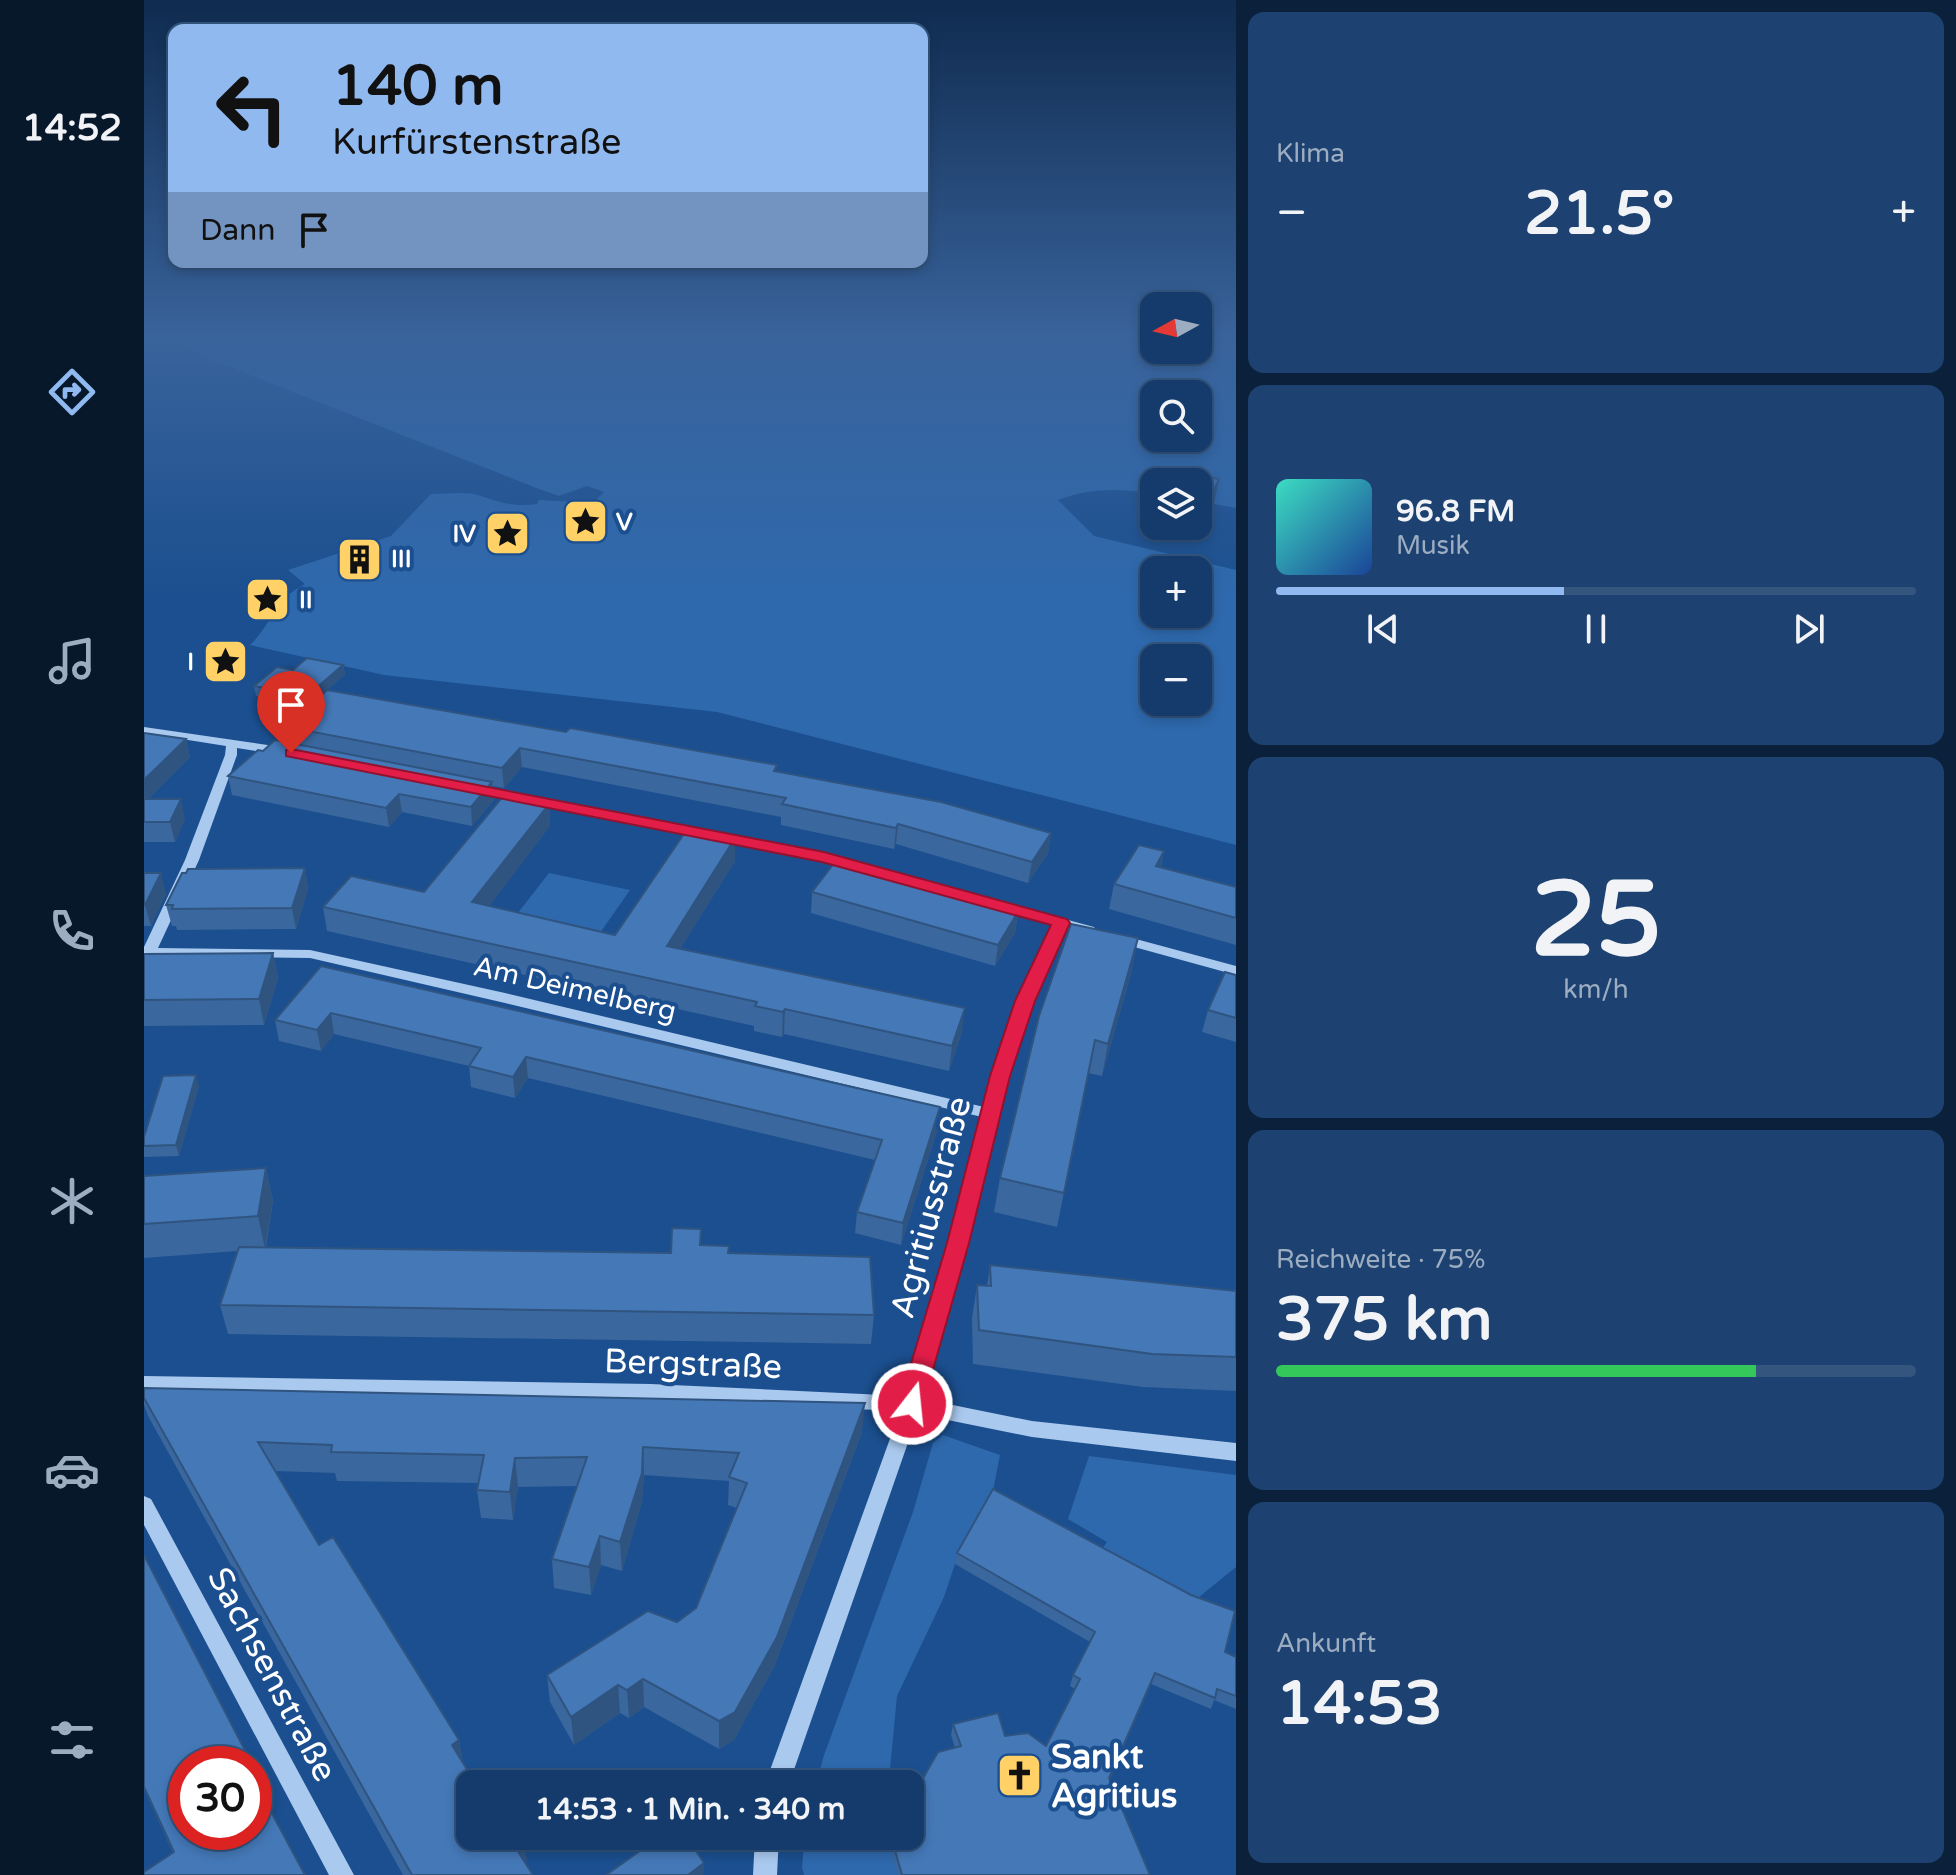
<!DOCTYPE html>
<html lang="de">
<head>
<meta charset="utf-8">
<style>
	:root { --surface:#143b6b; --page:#1d4271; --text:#f1f3f6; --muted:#9dadc1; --line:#33557e; --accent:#90b9f0 }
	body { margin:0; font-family:"Varela Round",sans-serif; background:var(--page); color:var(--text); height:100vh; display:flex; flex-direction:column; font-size:30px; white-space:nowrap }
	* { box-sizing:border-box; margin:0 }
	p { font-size:26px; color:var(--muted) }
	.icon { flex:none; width:44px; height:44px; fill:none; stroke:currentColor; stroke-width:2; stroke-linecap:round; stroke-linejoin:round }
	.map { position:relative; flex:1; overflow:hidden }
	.details { display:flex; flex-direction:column; gap:12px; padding:12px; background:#0b203b; width:720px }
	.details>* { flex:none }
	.top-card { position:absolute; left:24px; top:24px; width:760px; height:244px; border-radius:16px; box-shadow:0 4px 12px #0003,0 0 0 2px var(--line); background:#90b9f0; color:#111; overflow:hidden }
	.needle { width:52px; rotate:262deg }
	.tools { position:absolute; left:996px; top:292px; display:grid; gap:16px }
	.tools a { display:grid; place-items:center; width:72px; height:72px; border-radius:16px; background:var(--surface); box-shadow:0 4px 12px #0003,0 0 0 2px var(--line); font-size:40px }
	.speed { position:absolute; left:24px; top:1746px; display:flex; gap:16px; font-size:40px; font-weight:700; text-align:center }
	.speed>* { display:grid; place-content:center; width:104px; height:104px; border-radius:50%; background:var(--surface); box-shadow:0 4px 12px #0003,0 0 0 2px var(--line); line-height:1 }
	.speed .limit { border:12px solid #d22; background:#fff; color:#111 }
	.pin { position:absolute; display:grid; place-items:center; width:68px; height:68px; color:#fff; margin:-82px -34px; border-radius:50% 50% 50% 0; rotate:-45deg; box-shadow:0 0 8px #0007 }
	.pin .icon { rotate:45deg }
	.me { position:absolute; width:88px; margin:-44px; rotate:16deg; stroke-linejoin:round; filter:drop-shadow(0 0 6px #0008) }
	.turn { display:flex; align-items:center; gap:28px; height:168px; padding:0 32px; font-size:36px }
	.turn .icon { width:104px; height:104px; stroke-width:2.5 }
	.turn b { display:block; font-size:56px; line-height:68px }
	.then { display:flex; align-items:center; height:76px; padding:0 32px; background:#0003; gap:16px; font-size:30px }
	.big { font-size:60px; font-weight:700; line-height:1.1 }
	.details .card { flex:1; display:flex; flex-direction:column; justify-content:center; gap:12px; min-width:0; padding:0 28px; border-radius:16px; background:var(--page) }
	.details .dial { align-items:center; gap:0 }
	.dial b { font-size:104px; line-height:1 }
	.song { display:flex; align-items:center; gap:24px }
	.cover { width:96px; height:96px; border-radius:12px; background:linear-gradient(135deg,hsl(170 70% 55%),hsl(220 70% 35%)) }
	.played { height:8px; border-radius:4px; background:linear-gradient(90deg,var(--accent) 45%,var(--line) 45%) }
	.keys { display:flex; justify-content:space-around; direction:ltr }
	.heat { display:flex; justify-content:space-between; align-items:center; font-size:44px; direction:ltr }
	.charge { height:12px; border-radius:6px; background:linear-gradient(90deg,#34c759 75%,var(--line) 0) }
	.trip { position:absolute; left:312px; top:1770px; width:468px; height:80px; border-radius:16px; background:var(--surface); box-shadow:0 4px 12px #0003,0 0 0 2px var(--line); font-weight:700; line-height:80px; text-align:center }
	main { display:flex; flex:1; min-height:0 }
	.tabs { display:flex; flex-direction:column; width:144px; justify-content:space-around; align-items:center; background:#08182b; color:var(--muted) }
	.tabs .icon { width:56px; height:56px }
	.tabs .on { color:var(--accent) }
	.tabs b { font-size:36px; color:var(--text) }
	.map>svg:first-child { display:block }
	.green { fill:#2e69ad; fill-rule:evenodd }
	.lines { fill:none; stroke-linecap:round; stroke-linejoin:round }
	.minor { fill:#a9c9ee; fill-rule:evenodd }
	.wall { fill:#3a679d }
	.shaded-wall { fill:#305480 }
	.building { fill:#4478b7; stroke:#305480; stroke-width:2 }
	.route { fill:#e11d48; stroke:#92132f; stroke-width:2 }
	.labels { text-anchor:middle; stroke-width:8; stroke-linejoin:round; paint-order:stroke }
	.far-poi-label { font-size:24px; font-weight:bold; fill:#fff; stroke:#1b4f8f; text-anchor:start }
	.street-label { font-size:28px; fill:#fff; stroke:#1b4f8f }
	.near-street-label { font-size:34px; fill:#fff; stroke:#1b4f8f }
	.near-poi-label { font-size:34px; font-weight:bold; fill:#fff; stroke:#1b4f8f; text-anchor:start }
</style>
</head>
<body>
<main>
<nav class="tabs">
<b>14:52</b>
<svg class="icon on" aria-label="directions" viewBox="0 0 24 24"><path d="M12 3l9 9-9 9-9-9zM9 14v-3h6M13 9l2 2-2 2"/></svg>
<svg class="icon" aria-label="music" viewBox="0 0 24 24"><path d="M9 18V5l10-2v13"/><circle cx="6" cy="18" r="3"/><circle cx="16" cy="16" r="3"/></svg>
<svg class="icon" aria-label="phone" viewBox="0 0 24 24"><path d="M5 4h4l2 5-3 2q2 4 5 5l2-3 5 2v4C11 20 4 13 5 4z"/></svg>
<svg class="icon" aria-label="climate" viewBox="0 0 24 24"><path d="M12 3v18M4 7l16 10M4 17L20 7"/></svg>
<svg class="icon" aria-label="car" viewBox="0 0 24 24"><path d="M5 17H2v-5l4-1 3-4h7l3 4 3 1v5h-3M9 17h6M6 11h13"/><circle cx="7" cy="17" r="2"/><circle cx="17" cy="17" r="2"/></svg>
<svg class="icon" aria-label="filters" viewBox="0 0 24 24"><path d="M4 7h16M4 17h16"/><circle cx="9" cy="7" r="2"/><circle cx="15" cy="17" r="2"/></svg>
</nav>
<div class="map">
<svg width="1092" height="1875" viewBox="0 0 1092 1875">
	<rect width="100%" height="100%" fill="#1b4f8f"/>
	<!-- green -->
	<path class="green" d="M28,338H1010V350H1054V338H1092V508L1054,501V482H1010V494C977,488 945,488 914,500L950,536L1092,570V845L573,712L240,675L106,645C129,623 129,600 161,584L144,570L247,536L287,494C302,494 323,491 337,496C356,503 372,507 393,504L395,500L449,503L460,492L443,486L415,496L395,489L66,359ZM1010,394H1054V438H1010ZM1010,570H1054V614H1010ZM1010,658H1054V702H1010Z
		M405,873L486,890L456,933L373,914Z
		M799,1435L856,1455L847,1501L811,1564L800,1597L753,1696L745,1780L749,1784H672L680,1755L769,1512L789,1443Z
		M945,1456L1092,1475V1567L1044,1606L952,1557L963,1542L924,1519Z
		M661,1836H751L754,1875H660L658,1867Z"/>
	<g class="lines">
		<!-- minor -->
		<path class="minor" d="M0,727L137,747L143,751L137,755L93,748V755L55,860L14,948L166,950L361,993L840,1107L874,1001L909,925L678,862L331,792L325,788L331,784L680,854L950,927L952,930L945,934L922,928L888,1001L864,1076L823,1243L779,1399L888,1421L1092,1443V1461L888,1437L774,1414L645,1784H621L756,1411L507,1400L0,1392V1376L507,1384L761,1396L805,1243L838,1117L361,1003L166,958L10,956L5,965L0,966V947L41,860L81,755L82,746L0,733Z
			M977,935L1092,966V975L972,942L970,939L972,936Z
			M0,1496L7,1499L210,1875H185L0,1525Z
			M611,1836H635L633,1875H609Z"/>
	</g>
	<!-- wall -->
	<path class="wall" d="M1075,479L1069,510L1054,541L1017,535L1019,526H1054V482Z
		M199,665L201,674L183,690L633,771L907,833L904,853L884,883L752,844L750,849L637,825V817L378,767L360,788L349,786L350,800L328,826L258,812L245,827L88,795L84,776L119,751L146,743L143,727L165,706L112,696L110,686Z
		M0,733L42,739L46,757L4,799L41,819L31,842H0Z
		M405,804L406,826L345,906L471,935L591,838V861L536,949L818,1032L805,1071L640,1034L638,1037L610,1031V1026L183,931L179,907L280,892Z
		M1020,851L1017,867L1092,887V945L965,909L970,884Z
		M161,868L164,889L152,929L33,930L32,926H28L22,905Z
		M0,873L22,894L7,926H0Z
		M668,892L874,912L871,933L851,966L667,913Z
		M129,953L134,978L120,1025L0,1026V954Z
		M177,966L794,1128L757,1245L711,1233L713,1212L731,1160L384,1078L371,1098L327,1087L325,1066L190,1034L177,1051L135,1041L131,1020Z
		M988,970L958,1076L944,1073L913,1227L850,1212L856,1178Z
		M1092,975V1042L1058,1032L1064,1010Z
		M55,1086L35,1156L0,1157V1137Z
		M122,1168L129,1201L122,1247L527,1253L556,1245L584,1253L730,1315L727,1344L84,1334L76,1305L93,1251L0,1258V1176Z
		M846,1265L1092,1291V1391L999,1387L829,1364L828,1318L833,1285L843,1286Z
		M0,1398L718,1432L631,1665L590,1740L575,1749L500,1707L485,1718L476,1713L430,1745L406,1702L403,1675L533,1622L552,1608L593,1508L584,1505L585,1481L500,1475L498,1501L478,1571L457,1565L447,1595L410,1588L408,1559L433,1486L374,1487L369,1520L337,1518L333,1490L334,1483L193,1481L191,1473L131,1471L175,1545L315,1740L319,1764L326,1784L383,1861L381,1862L389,1875H259L4,1416L0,1405Z
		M813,1553L1092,1657V1709L1070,1700L1067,1709L1007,1684L966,1779L1006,1875H754L745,1845L747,1836H766L811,1748L807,1735L809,1724L902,1746L931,1689L926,1686L929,1675L946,1642L811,1564Z
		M0,1555L122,1792L129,1816L29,1853L0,1789Z"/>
	<!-- shaded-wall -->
	<path class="shaded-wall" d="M1075,479L1069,510L1054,541L1060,510Z
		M199,665L201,674L165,706L163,696Z
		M42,739L46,757L0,803V780Z
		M376,748L378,767L360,788L358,768Z
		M348,782L350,800L328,826L327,807Z
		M255,794L258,812L245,827L242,808Z
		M37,799L41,819L31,842L26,822Z
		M405,804L406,826L330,926L328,902Z
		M754,824L752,844L750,849L752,828Z
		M907,833L904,853L884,883L888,862Z
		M591,838V861L523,970V946Z
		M1020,851L1015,876L1012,866Z
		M161,868L164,889L152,929L148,908Z
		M17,873L22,894L7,926L1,905Z
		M874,912L871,933L851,966L854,945Z
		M994,938L988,970L958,1076L964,1044Z
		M129,953L134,978L120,1025L115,999Z
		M821,1008L818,1032L805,1071L808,1046Z
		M641,1009L640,1034L638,1037L639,1012Z
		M187,1013L190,1034L177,1051L173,1030Z
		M382,1057L384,1078L371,1098L369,1077Z
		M52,1075L55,1086L35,1156L32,1145Z
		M796,1107L794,1128L757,1245L759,1223Z
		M122,1168L129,1201L121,1249L114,1216Z
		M721,1403L718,1432L631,1665L590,1740L575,1749V1721Z
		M499,1447L500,1475L498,1501L478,1571L476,1542Z
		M371,1458L374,1487L369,1520L366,1492Z
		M456,1536L457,1565L447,1595L445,1567Z
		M1011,1673L1007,1684L962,1789L965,1778Z
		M499,1679L500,1707L485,1718L483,1690Z
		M474,1685L476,1713L430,1745L427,1717Z
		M315,1740L320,1768L308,1745Z
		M122,1792L131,1820L118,1795Z
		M377,1836H380L383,1861L372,1869L368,1842Z
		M560,1863V1874L559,1875H544Z"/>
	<!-- building -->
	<path class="building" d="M1040,473L1075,479L1060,510L1054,509V482H1035Z
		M163,658L199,665L163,696L110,686L133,667L149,670Z
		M183,690L422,732L426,728L633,765L630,771L797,802L907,833L888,862L754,824L752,828L638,804L642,798L376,748L358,768L143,727Z
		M0,733L42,739L0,780Z
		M131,740L348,782L327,807L255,794L242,808L84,776L114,750L119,751Z
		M360,795L405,804L328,902L471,935L544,828L591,838L523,946L821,1008L808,1046L641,1009L639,1012L611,1006L613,1002L179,907L207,876L280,892Z
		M0,799H37L26,822H0Z
		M995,845L1020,851L1012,866L1092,887V918L970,884Z
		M691,862L874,912L854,945L668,892Z
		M161,868L148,908L28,909L29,905H22L38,873H42L44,869Z
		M0,873H17L1,905H0Z
		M927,924L994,938L964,1044L951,1040L920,1193L856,1178L895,1016Z
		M129,953L115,999L0,1000V954Z
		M177,966L796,1107L759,1223L713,1212L738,1140L382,1057L369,1077L325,1066L337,1048L187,1013L173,1030L131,1020Z
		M1081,972L1092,975V1018L1064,1010Z
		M52,1075L32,1145L0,1146V1137L19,1076Z
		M122,1168L114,1216L0,1224V1176Z
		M528,1228L557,1229L556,1245L585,1246L584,1253L726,1257L730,1315L76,1305L95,1247L527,1253Z
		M846,1265L1092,1291V1357L1008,1354L835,1330L833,1285L847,1286Z
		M0,1388L721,1403L633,1637L591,1712L575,1721L499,1679L483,1690L474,1685L427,1717L403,1675L504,1611L533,1622L552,1608L603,1483L585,1477L595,1453L499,1447L498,1473L476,1542L456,1536L445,1567L408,1559L443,1457L371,1458L366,1492L333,1490L340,1455L187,1452L188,1445L114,1442L175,1545L189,1537L315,1740L308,1745L332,1784H326V1836H377L368,1842L389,1875H268L0,1398Z
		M849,1489L1047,1595L1091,1611L1081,1652L1092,1657V1696L1073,1689L1071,1698L1011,1673L965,1778L1006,1875H758L747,1836H766V1801L794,1752L817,1746L809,1724L854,1713L861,1736L884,1733L902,1746L936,1679L929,1675L951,1632L813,1553Z
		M0,1555L108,1764H42V1832H110V1769L122,1792L118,1795L161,1875H0V1872L30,1852L0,1787Z
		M517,1836H542L560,1863L544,1875H462Z"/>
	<!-- sky -->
	<linearGradient id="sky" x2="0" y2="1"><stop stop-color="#0f2b4f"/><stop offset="0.56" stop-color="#39639b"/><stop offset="1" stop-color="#39639b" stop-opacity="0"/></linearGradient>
	<rect width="1092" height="600" fill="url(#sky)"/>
	<!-- route -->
	<path class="route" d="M147,749L680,852L923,919L926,923L891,1001L866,1076L825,1243L777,1412L768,1415L759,1412L755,1404L803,1243L846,1076L871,1001L907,925L678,862L142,756V750Z"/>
	<!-- icons -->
	<defs>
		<symbol id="sight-square" viewBox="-11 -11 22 22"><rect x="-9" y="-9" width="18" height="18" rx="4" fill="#ffd166" stroke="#1b4f8f"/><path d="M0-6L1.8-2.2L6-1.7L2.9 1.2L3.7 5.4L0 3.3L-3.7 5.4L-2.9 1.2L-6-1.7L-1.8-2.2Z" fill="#111"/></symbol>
		<symbol id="building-square" viewBox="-11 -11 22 22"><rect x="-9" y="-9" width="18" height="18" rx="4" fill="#ffd166" stroke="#1b4f8f"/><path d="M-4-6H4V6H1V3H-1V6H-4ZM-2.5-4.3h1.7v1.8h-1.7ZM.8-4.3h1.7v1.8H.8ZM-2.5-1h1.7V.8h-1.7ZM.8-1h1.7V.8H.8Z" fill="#111"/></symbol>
		<symbol id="church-square" viewBox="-11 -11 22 22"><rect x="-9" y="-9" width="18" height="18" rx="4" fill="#ffd166" stroke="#1b4f8f"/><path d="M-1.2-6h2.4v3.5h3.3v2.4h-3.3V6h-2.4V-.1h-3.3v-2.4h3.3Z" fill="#111"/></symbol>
	</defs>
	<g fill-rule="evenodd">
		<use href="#sight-square" x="416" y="496" width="51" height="51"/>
		<use href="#sight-square" x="338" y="508" width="51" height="51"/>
		<use href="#building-square" x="190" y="534" width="51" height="51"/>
		<use href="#sight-square" x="98" y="574" width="51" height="51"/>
		<use href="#sight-square" x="56" y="636" width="51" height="51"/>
		<use href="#church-square" x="850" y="1750" width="51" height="51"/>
	</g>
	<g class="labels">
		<!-- far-poi labels -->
		<g class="far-poi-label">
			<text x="472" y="530">V</text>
			<text x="332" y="542" text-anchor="end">IV</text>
			<text x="247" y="567">III</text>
			<text x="155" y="608">II</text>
			<text x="50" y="670" text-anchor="end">I</text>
		</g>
		<!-- street labels -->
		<g class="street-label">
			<text transform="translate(431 988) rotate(13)" y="10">Am Deimelberg</text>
		</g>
		<!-- near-street labels -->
		<g class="near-street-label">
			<text transform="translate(786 1207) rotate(-75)" y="12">Agritiusstraße</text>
			<text transform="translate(549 1363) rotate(2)" y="12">Bergstraße</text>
			<text transform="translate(129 1674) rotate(62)" y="12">Sachsenstraße</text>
		</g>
		<!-- near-poi labels -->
		<g class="near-poi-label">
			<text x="907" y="1768">Sankt<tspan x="907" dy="39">Agritius</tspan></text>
		</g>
	</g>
</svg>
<div class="tools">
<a><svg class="needle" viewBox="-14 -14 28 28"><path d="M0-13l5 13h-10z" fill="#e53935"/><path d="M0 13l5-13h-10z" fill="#9dadc1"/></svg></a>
<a><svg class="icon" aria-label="search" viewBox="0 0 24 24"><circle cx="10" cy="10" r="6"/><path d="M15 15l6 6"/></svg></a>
<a><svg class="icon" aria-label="layers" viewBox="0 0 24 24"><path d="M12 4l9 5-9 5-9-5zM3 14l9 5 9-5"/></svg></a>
<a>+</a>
<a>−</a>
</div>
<div class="speed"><div class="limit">30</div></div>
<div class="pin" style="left:147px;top:753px;background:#d93025"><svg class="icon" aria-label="arrive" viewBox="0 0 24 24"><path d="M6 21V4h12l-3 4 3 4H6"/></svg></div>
<svg class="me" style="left:768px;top:1404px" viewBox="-20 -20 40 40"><circle r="17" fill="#e11d48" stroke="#fff" stroke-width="3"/><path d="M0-11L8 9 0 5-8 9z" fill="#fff"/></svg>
<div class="trip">14:53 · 1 Min. · 340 m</div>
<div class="top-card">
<div class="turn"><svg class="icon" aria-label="left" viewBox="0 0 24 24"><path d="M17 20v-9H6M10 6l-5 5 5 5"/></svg><div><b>140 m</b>Kurfürstenstraße</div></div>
<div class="then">Dann<svg class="icon" aria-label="arrive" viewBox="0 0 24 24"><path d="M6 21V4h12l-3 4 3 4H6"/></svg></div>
</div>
</div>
<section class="details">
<div class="card"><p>Klima</p>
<div class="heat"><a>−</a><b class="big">21.5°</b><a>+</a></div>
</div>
<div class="card">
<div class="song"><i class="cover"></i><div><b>96.8 FM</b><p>Musik</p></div></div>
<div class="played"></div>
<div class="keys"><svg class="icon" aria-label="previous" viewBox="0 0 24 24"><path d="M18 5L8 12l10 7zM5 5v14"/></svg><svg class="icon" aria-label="pause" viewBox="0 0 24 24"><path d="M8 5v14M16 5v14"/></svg><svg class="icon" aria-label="next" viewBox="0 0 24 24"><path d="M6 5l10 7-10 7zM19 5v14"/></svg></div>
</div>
<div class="card dial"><b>25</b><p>km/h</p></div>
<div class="card"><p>Reichweite · 75%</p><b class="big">375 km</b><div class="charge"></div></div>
<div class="card"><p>Ankunft</p><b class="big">14:53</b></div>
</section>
</main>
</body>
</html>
